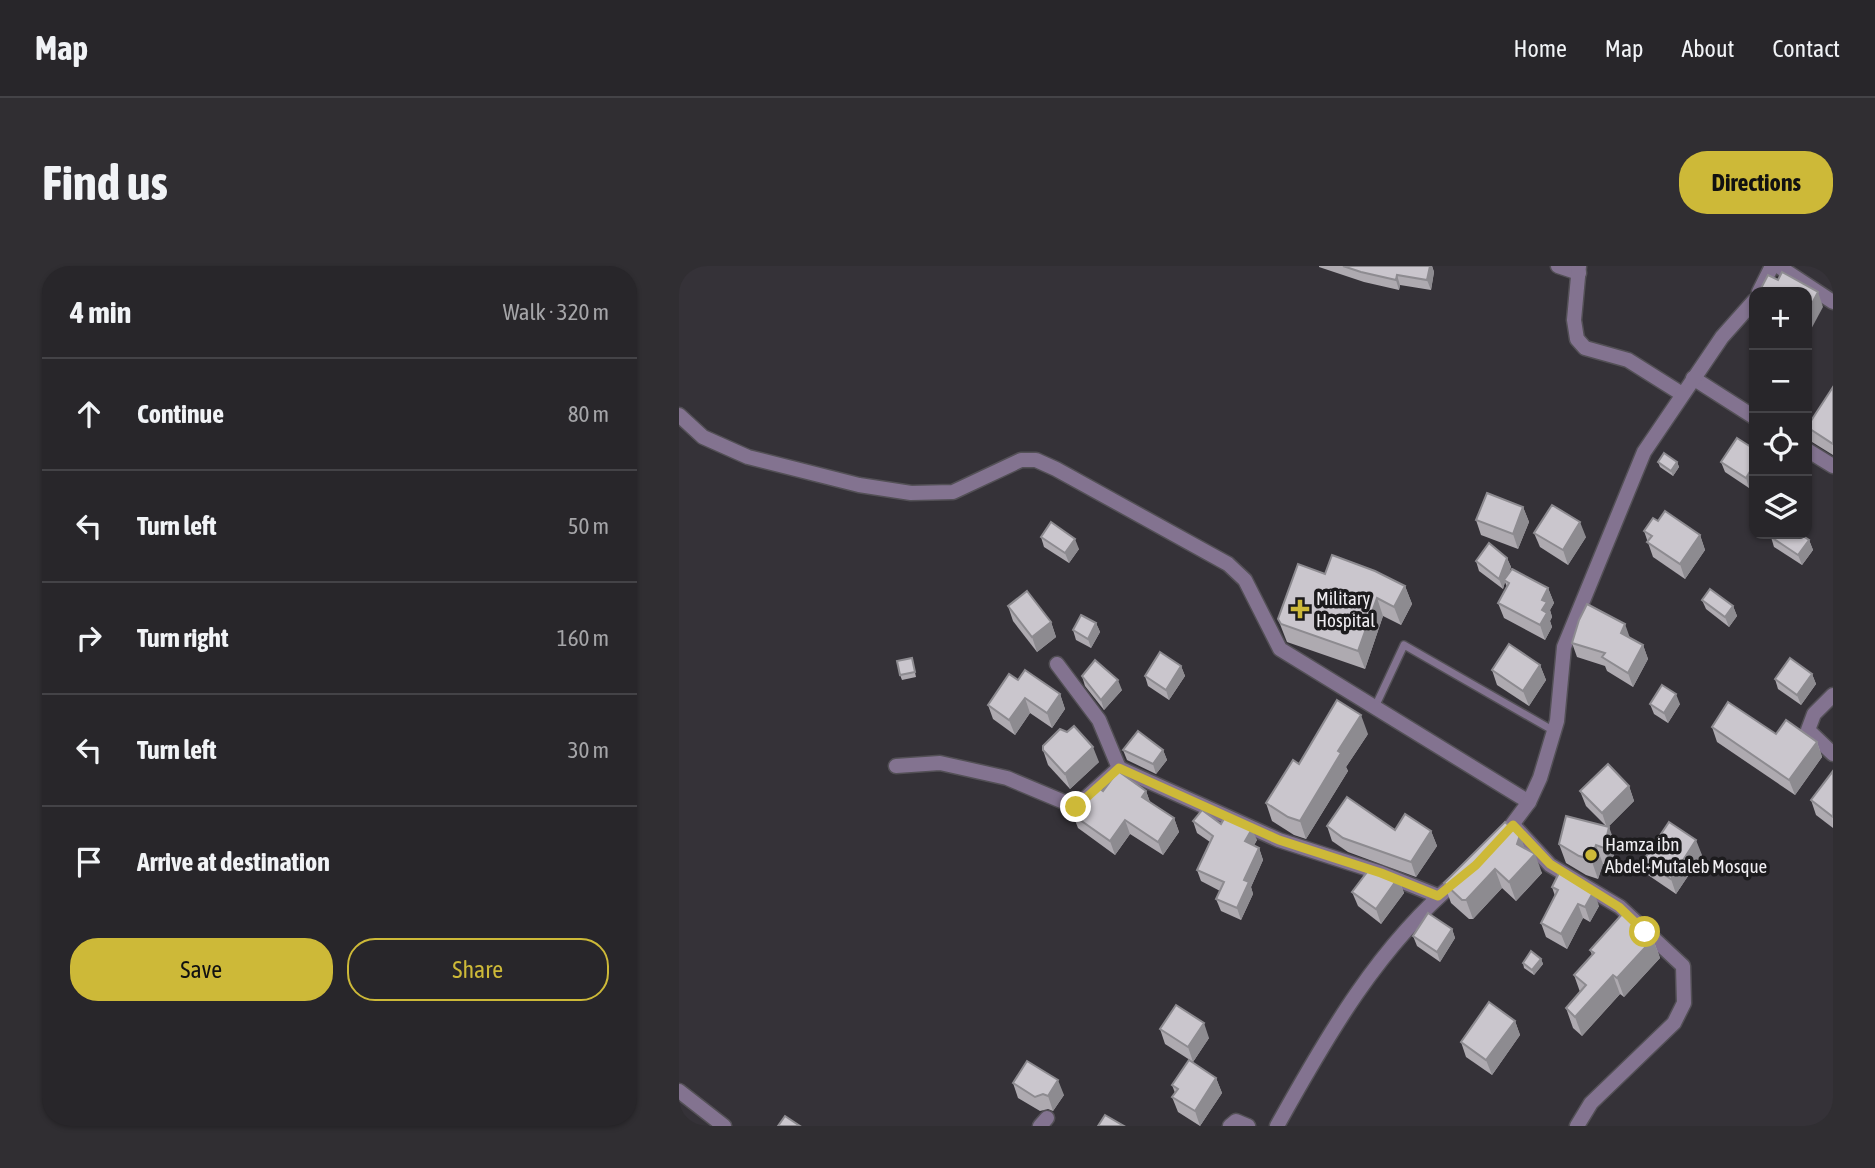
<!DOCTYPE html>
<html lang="en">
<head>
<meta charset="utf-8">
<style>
	:root { --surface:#28262a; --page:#302e32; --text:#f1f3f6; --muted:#a5a5a8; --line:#444347; --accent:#cdb938 }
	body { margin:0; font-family:"Asap Condensed",sans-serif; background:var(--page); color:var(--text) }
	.controls { position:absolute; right:21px; top:21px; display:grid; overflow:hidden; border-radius:14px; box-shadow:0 2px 5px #0004 }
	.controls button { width:63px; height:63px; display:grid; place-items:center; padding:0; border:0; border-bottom:2px solid var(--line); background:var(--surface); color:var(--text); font:35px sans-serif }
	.stop { position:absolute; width:21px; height:21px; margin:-16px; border:5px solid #cdb938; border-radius:50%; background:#fff }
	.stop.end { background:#cdb938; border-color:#fff; box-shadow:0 2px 7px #0008 }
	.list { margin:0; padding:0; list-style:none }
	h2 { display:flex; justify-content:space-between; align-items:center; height:91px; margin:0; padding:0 28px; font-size:30px }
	h2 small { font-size:23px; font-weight:400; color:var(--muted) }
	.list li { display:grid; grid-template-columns:46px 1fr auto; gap:21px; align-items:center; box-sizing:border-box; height:112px; padding:0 28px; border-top:2px solid var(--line) }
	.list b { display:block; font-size:26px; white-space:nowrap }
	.list em { font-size:23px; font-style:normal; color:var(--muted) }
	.actions { display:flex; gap:14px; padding:21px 28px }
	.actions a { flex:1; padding:16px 0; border:2px solid var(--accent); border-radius:28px; text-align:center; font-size:24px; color:var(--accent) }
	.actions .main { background:var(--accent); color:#111 }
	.icon { flex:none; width:38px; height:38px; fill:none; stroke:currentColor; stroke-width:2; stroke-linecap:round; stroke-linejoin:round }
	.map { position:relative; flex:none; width:1154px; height:860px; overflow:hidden; border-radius:28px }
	header { display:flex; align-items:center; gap:42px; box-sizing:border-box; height:98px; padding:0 35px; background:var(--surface); border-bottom:2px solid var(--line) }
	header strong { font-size:33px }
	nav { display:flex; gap:38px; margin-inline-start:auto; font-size:24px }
	.intro { display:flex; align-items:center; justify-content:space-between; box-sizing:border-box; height:168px; padding:0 42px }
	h1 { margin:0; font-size:49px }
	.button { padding:18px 32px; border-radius:28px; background:var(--accent); color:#111; font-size:24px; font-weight:700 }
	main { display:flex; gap:42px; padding:0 42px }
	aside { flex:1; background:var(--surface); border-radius:28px; box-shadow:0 2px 5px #0004 }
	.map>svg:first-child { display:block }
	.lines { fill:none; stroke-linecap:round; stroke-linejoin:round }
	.service-casing { stroke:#535056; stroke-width:10 }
	.minor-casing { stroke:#535056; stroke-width:17 }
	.tertiary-casing { stroke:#535056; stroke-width:17 }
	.service { stroke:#837390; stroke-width:7 }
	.minor { stroke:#837390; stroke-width:14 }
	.tertiary { stroke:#837390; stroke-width:14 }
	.wall { fill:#aeaab0 }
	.shaded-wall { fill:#8d8b90 }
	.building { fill:#cac6cd; stroke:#8d8b90; stroke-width:2 }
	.route { stroke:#cdb938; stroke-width:9 }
	.poi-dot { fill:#cdb938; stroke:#1c1b1d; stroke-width:2.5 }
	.labels { text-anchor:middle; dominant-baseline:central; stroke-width:7; stroke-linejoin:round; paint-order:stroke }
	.poi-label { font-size:19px; fill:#f0eef2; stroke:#1c1b1d; text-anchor:start }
</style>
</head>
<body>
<header>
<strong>Map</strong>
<nav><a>Home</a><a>Map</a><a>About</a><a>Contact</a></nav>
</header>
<div class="intro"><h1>Find us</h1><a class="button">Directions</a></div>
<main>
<aside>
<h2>4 min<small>Walk · 320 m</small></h2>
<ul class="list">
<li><svg class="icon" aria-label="ahead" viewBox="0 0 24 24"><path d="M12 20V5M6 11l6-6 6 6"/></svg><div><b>Continue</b></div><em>80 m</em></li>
<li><svg class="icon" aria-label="left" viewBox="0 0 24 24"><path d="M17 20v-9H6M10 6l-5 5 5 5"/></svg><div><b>Turn left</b></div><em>50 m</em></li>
<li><svg class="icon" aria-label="right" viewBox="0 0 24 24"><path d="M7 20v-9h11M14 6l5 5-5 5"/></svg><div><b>Turn right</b></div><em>160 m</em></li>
<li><svg class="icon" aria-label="left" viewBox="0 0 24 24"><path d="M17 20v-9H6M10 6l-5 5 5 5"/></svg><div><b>Turn left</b></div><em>30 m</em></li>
<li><svg class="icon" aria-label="arrive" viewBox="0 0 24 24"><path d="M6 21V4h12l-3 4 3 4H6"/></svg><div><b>Arrive at destination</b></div></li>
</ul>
<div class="actions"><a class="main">Save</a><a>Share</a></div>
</aside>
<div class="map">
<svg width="1154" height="860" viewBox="0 0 1154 860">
	<rect width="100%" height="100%" fill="#353238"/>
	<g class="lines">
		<defs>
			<path id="service" d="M696 441 725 379 875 465"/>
			<g id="minor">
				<path d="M879 0 900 7"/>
				<path d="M900 0 895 54 898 73 906 82 949 94 1003 128"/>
				<path d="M1099 0 1154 36"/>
				<path d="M1014 112 1075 151"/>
				<path d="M0 149 24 171 69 191 180 219 232 227 274 226 342 194H357L377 203 549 298 566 314 601 383 850 536"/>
				<path d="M1128 184 1154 200"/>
				<path d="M378 398 420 454 440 502"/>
				<path d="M1154 429 1135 448 1129 464 1154 488"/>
				<path d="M217 500 261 497 328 512 397 541 440 502 600 574 702 607 759 630"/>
				<path d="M834 559 871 599 941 641 1004 700 1005 737 995 757 912 837 898 860"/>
				<path d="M0 825 45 860"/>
				<path d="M361 860 368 852"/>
				<path d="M551 860 557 855 569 860"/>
			</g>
			<g id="tertiary">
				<path d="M1080 26 1093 0"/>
				<path d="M821 575 850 536 861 512 878 455 885 381 965 186 1043 71 1075 35"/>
				<path d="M598 860C648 770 700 679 780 613"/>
			</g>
		</defs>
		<use href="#service" class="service-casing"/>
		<use href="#minor" class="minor-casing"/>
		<use href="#tertiary" class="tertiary-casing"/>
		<use href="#service" class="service"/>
		<use href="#minor" class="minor"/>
		<use href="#tertiary" class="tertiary"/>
	</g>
	<g class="wall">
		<path d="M640 0H753L755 6 752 24 721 19 720 24 685 16 640 1Z"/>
		<path d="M1154 121V189L1133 176 1128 161Z"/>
		<path d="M1075 183 1070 222 1046 206 1042 196Z"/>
		<path d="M979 196H998L1000 201 994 210 981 201Z"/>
		<path d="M844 241 850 256 839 283 802 269 797 254Z"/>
		<path d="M979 255 1021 269 1026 284 1006 313 974 291 965 265Z"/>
		<path d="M855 267 907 271 889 299 861 281Z"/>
		<path d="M362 271 400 283 390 297 365 281Z"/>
		<path d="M1092 271 1130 274 1134 284 1123 299 1095 281Z"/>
		<path d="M828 292 832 301 830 306 869 322 875 337 871 344 873 351 871 355 873 361 866 374 825 352 819 337 828 321 826 316 824 323 800 305 797 295Z"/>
		<path d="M646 308 726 320 733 338 722 359 704 350 686 403 608 376 606 371 599 353Z"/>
		<path d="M1023 334 1054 340 1058 350 1050 361 1027 343Z"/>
		<path d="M329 340 372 356 377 371 358 386 334 355Z"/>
		<path d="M417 357 421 366 412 382 397 374 394 364Z"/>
		<path d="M951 372 964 379 969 393 954 421 928 405 926 400 898 391 893 377Z"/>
		<path d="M233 392 237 411 223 414 221 409Z"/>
		<path d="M861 399 867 414 850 440 818 419 813 404Z"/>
		<path d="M502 400 506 410 490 434 469 420 466 410Z"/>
		<path d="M1133 408 1137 418 1122 439 1099 423 1096 413Z"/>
		<path d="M403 410 443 424 425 444 406 420Z"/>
		<path d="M339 414 381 428 386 443 373 462 351 447 336 469 314 453 309 439Z"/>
		<path d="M971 438H1001L989 457 975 448Z"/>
		<path d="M1033 461 1138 476 1143 491 1116 529 1038 476Z"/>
		<path d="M689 468 667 501 669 505 627 573 615 569 593 555 587 537 620 498Z"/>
		<path d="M364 484 420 496 391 523 369 499Z"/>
		<path d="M444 484H484L488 494 477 508 448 494Z"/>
		<path d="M1154 505V562L1137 549 1132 534Z"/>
		<path d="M950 520 955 535 929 561 937 580 932 601 924 598 919 613 907 609 887 597 880 578 927 560 907 540 901 525Z"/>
		<path d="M424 525H467L471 536 495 552 500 566 484 589 451 568 436 589 399 562 394 549 405 533 404 530Z"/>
		<path d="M514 555 542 558 578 574 575 579 580 582 584 594 572 621 574 628 562 654 542 645 537 633 541 625 522 615 518 604 531 576 518 567Z"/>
		<path d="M648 560 752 565 758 580 737 611 669 586 653 575Z"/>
		<path d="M841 569 845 582 863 607 837 635 823 622 794 653H790L772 637 765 617Z"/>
		<path d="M1023 589 997 628 969 609 964 595Z"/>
		<path d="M719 612 725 627 702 658 679 640 673 626Z"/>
		<path d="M873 621 920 640 911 656 904 652 888 683 867 671 862 657 876 630Z"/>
		<path d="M773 663 776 672 761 696 738 680 734 670Z"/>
		<path d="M974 673 981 692 945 731 941 728 903 770 894 762 887 742 901 726 895 709 913 689 911 684Z"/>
		<path d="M862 693 864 698 855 709 845 702 844 697Z"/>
		<path d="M836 755 841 769 813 809 787 791 782 776Z"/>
		<path d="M481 763 530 772 514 796 486 778Z"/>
		<path d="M537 812 543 827 521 860 499 846 493 831 496 827 493 819Z"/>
		<path d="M334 817 385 829 374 845 369 843 361 845 339 832Z"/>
	</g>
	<g class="shaded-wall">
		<path d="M751 0H753L755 6 752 24 748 14Z"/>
		<path d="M718 9 721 19 720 24 717 14Z"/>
		<path d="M1139 26 1144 41 1130 67 1128 60V47Z"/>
		<path d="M998 196 1000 201 994 210 992 205Z"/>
		<path d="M1075 199V214L1070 222 1067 212Z"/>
		<path d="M844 241 850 256 839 283 834 268Z"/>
		<path d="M901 256 907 271 889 299 884 284Z"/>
		<path d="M1021 269 1026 284 1006 313 1001 298Z"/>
		<path d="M396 273 400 283 390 297 386 287Z"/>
		<path d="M1130 274 1134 284 1123 299 1119 289Z"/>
		<path d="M828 292 832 301 827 315 825 314 826 316 824 323 820 313Z"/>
		<path d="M726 320 733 338 722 359 715 341Z"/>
		<path d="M869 322 875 337 871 344 873 351 871 355 873 361 866 374 861 359 863 334Z"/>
		<path d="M698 332 704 350 686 403 679 385Z"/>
		<path d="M1054 340 1058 350 1050 361 1046 351Z"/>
		<path d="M372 356 377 371 358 386 353 371Z"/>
		<path d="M417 357 421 366 412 382 409 373Z"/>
		<path d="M946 358 951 372 942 367Z"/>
		<path d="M964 379 969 393 954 421 949 407Z"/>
		<path d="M861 399 867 414 850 440 844 425Z"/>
		<path d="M502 400 506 410 490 434 487 424Z"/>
		<path d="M1133 408 1137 418 1122 439 1118 429Z"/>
		<path d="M439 414 443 424 425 444 422 434Z"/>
		<path d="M381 428 386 443 373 462 368 447Z"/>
		<path d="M997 428 1001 438 989 457 985 447Z"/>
		<path d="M346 432 351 447 336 469 330 454Z"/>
		<path d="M682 449 689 468 667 501 669 505 627 573 621 555 659 485Z"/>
		<path d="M1138 476 1143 491 1116 529 1110 514Z"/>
		<path d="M414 481 420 496 391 523 386 508Z"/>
		<path d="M484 484 488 494 477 508 474 498Z"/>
		<path d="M950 520 955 535 928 562 923 547Z"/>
		<path d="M467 525 472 539 463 531Z"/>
		<path d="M495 552 500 566 484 589 479 576Z"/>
		<path d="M446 554 451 568 436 589 431 575Z"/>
		<path d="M930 561 937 580 932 601 925 582Z"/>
		<path d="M573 563 578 574 571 587 566 575Z"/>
		<path d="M752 565 758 580 737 611 732 596Z"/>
		<path d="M841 569 848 589 838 578Z"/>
		<path d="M1017 574 1023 589 997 628 992 613Z"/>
		<path d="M917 579 924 598 919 613 912 593Z"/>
		<path d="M580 582 584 594 572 621 574 628 562 654 558 642 565 614Z"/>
		<path d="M856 588 863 607 837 635 830 616Z"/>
		<path d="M816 603 823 622 794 653 787 634Z"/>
		<path d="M719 612 725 627 702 658 697 643Z"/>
		<path d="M915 625 920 640 911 656 906 641Z"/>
		<path d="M899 638 904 652 888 683 882 668Z"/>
		<path d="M773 663 776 672 761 696 758 686Z"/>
		<path d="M974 673 981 692 945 731 938 712Z"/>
		<path d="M862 693 864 698 855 709 853 704Z"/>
		<path d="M934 709 941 728 903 770 896 751Z"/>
		<path d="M836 755 841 769 813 809 807 794Z"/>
		<path d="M525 757 530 772 514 796 509 781Z"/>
		<path d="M537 812 543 827 521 860 516 845Z"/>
		<path d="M379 814 385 829 374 845 369 830Z"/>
	</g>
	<g class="building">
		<path d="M664 0H751L748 14 718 9 717 14 682 6Z"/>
		<path d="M1103 6 1139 26 1128 47V26H1080L1089 9 1099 14Z"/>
		<path d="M1154 121V178L1128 161Z"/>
		<path d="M1058 172 1075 183V199L1067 212 1042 196Z"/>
		<path d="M985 187 998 196 992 205 979 196Z"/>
		<path d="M808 227 844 241 834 268 797 254Z"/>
		<path d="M873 239 901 256 884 284 855 267Z"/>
		<path d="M986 245 1021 269 1001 298 968 276 973 270 965 265 974 252 979 255Z"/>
		<path d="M372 256 396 273 386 287 362 271Z"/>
		<path d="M1094 268H1121L1130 274 1119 289 1092 271Z"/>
		<path d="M810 277 828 292 820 313 797 295Z"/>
		<path d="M653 289 696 305 726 320 715 341 698 332 679 385 602 358 599 353 619 298 646 308Z"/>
		<path d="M833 303 869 322 863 334 868 336 863 344 868 347 861 359 819 337 830 317 825 314Z"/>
		<path d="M1031 323 1054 340 1046 351 1023 334Z"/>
		<path d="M348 325 372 356 353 371 329 340Z"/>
		<path d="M908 338 946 358 942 367 964 379 949 407 923 391 926 387 893 377 900 354Z"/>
		<path d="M402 349 417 357 409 373 394 364Z"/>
		<path d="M830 378 861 399 844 425 813 404Z"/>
		<path d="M481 386 502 400 487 424 466 410Z"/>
		<path d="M233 392 236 406 221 409 218 395Z"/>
		<path d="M1111 392 1133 408 1118 429 1096 413Z"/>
		<path d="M416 394 439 414 422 434 403 410Z"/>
		<path d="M346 404 381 428 368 447 346 432 330 454 309 439 330 408 339 414Z"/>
		<path d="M983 419 997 428 985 447 971 438Z"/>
		<path d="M658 434 682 449 659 485 662 487 621 555 609 551 587 537 614 494 620 498Z"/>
		<path d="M1049 436 1097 468 1107 454 1138 476 1110 514 1033 461Z"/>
		<path d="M395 460 414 481 386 508 364 484V480L381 463 388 466Z"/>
		<path d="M459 465 484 484 474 498 444 484Z"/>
		<path d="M929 498 950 520 923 547 901 525Z"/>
		<path d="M439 505 467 525 463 531 495 552 479 576 446 554 431 575 394 549 407 531 404 530 416 519 424 525Z"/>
		<path d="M1154 505V551L1132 534Z"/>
		<path d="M668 531 716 564 726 548 752 565 732 596 664 572 648 560Z"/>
		<path d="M523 544 542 558 546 551 573 563 566 575 580 582 565 614 570 616 558 642 537 633 545 616 518 604 534 570 514 555Z"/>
		<path d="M887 550 930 561 925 582 917 579 912 593 900 590 880 578Z"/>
		<path d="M826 556 841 569 838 578 856 588 830 616 816 603 787 634H783L765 617Z"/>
		<path d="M990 556 1017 574 992 613 964 595Z"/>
		<path d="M692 601 719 612 697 643 673 626Z"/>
		<path d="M881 605 915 625 906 641 899 638 882 668 862 657 879 624 873 621Z"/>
		<path d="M945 646 974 673 938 712 934 709 896 751 887 742 907 719 895 709 915 687 911 684Z"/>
		<path d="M749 647 773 663 758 686 734 670Z"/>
		<path d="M852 685 862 693 853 704 844 697Z"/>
		<path d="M810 736 836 755 807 794 782 776Z"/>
		<path d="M497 739 525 757 509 781 481 763Z"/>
		<path d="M510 794 537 812 516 845 493 831 499 823 493 819Z"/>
		<path d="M348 795 379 814 369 830 364 828 356 831 334 817Z"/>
		<path d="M426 849 445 860H419Z"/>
		<path d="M106 850 121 860H99Z"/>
	</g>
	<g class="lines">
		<path class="route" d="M397 541 440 502 600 574 702 607 759 630 797 599 834 559 871 598 940 641 966 666"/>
	</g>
	<g class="poi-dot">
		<path d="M617.5 332.5h7v7h7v7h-7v7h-7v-7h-7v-7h7z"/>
		<circle cx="912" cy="589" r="7"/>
	</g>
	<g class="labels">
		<g class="poi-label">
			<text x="637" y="332">Military<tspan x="637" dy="22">Hospital</tspan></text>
			<text x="926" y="578">Hamza ibn<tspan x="926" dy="22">Abdel-Mutaleb Mosque</tspan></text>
		</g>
	</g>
</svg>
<div class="controls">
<button>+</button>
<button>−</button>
<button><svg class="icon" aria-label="locate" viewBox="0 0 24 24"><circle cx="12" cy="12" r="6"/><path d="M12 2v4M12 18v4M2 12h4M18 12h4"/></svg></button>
<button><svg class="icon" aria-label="layers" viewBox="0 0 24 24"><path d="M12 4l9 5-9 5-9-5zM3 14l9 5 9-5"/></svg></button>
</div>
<div class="stop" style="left:966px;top:666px"></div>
<div class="stop end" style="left:397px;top:541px"></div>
</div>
</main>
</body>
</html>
